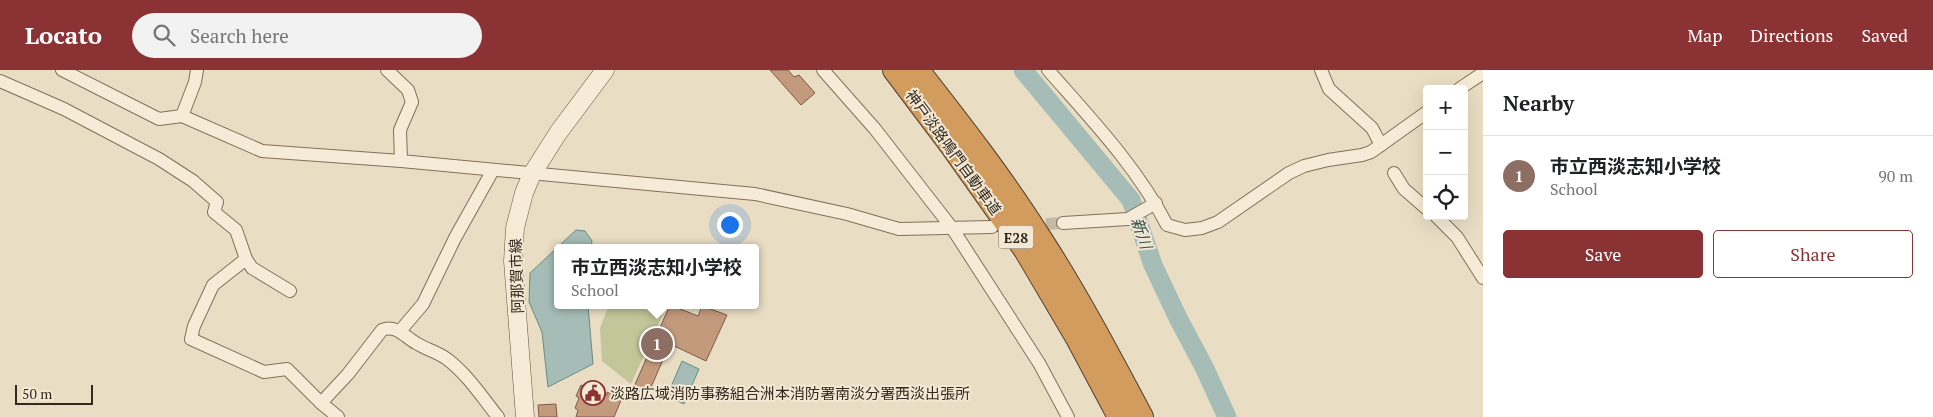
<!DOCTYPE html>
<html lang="en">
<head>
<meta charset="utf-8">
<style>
	:root { --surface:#fff; --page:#f2f2f2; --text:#202124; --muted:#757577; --line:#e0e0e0; --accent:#8b3234 }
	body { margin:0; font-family:"PT Serif","Noto Sans JP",serif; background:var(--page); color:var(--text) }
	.controls { position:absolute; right:15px; top:15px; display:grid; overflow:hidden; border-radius:5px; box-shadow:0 5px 20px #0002 }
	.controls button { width:45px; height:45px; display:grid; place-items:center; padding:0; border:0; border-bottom:1px solid var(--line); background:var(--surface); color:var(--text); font:25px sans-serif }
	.scale { position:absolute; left:15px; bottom:12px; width:78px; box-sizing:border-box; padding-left:5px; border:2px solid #34291f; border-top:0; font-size:14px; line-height:18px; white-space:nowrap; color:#34291f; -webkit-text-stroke:4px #f2e8d3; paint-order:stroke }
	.you { position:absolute; left:729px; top:154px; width:18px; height:18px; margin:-12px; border:4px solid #fff; border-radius:50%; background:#1a73e8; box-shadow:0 0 0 8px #1a73e833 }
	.badge { display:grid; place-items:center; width:32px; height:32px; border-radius:50%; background:var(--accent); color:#fff; font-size:16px; font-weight:700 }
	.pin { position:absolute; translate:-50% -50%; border:2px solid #fff; box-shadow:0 1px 5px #0006 }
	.popup { position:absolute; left:554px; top:174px; width:205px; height:65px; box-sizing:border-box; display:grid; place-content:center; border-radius:5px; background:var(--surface); filter:drop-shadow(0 1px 4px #0005); font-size:16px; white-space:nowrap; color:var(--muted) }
	.popup b { font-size:19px; color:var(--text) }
	.popup::after { content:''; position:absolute; left:50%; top:100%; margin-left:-10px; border:10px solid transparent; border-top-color:var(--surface) }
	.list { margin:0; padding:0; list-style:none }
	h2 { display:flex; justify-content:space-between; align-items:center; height:65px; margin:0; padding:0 20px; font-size:21px }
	h2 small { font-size:16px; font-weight:400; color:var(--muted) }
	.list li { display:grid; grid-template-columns:32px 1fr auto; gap:15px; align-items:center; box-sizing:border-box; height:80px; padding:0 20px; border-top:1px solid var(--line) }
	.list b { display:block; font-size:19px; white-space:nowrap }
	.list p { margin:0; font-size:16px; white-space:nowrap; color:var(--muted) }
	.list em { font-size:16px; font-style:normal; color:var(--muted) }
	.actions { display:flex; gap:10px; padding:15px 20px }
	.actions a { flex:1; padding:11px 0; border:1px solid var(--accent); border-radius:5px; text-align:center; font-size:18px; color:var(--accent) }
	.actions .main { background:var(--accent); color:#fff }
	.icon { flex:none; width:28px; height:28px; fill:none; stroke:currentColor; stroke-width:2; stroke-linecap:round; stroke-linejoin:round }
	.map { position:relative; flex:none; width:1483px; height:347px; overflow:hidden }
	header { display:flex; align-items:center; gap:30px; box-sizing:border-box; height:70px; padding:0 25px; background:var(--accent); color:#fff }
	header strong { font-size:24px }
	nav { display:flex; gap:28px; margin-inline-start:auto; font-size:18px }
	.search { width:350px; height:45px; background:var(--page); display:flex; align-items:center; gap:12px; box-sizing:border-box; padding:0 18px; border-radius:28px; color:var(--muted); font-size:19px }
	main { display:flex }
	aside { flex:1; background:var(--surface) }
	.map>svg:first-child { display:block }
	.green { fill:#c2c699 }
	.water { fill:#a5bdb6; stroke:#6d8a82 }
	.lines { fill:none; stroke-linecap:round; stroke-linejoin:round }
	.river { stroke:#a5bdb6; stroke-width:19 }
	.building { fill:#c49a7d; stroke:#7f5b44 }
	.minor-tunnel { stroke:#c5baa3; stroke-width:12; stroke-dasharray:12 6; stroke-linecap:butt }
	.minor-casing { stroke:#82705c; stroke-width:14 }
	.secondary-casing { stroke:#64513f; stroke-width:19 }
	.motorway-casing { stroke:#503f30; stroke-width:24 }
	.minor { stroke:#f5ebd6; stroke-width:12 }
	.secondary { stroke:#f5ebd6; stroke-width:18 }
	.motorway { stroke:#d19c5d; stroke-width:22 }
	.labels { text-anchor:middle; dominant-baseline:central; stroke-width:4; stroke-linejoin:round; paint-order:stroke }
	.shield { fill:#f2e8d3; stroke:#6d6255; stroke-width:1 }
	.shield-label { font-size:14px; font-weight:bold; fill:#34291f }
	.street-label { font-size:15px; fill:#34291f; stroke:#f2e8d3 }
	.poi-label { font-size:15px; fill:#34291f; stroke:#f2e8d3; text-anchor:start }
	.water-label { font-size:16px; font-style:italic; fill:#2f524f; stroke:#f2e8d3 }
</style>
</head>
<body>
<header>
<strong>Locato</strong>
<div class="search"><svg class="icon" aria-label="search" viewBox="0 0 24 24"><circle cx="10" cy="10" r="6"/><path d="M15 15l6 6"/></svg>Search here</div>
<nav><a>Map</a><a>Directions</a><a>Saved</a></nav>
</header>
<main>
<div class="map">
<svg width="1483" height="347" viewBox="0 0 1483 347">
	<rect width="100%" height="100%" fill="#e9dec4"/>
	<path class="green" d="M609 235H667L631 314 602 291 600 258Z"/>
	<g class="water">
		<path d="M576 160 585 161 592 171 591 178H558V235H588L593 294 548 317 542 262 529 232 530 203Z"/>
		<path d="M682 291 699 299 684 334 667 326Z"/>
	</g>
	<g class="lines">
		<path class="river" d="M1023 0 1131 130 1153 195 1178 248 1204 297 1227 347"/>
	</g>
	<g class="building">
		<path d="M770 0H788L794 7 799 5 815 23 801 35Z"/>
		<path d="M670 235 698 246 702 236 727 245 706 291 670 274 648 324 643 321 641 325 632 321Z"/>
		<path d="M581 315 607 325V322L622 328 614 347H576L578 340 575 338 579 328 576 326Z"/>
		<path d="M556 334 557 347H539L538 335Z"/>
	</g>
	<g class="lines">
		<path class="minor-tunnel" d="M1028 155 1063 153"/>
		<defs>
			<g id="minor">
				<path d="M62 0 159 49 182 46 262 81 401 91 755 124 847 144 899 159 992 157"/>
				<path d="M387 0 408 20 412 32 400 60 401 91"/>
				<path d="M823 0 875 59 952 158 1039 293 1068 347"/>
				<path d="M1048 0C1091 49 1137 97 1167 155L1185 160 1202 158 1218 152 1289 103 1304 96 1328 90 1362 85 1371 82 1427 42"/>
				<path d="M1321 0 1329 19 1372 58 1381 75"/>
				<path d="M0 11 64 39 159 89 193 111 217 132 214 142 236 160 246 189 213 215 194 256 191 269 264 302 287 299 321 333 348 304 382 260C396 254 405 267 416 273 425 279 438 282 447 289 468 305 482 327 498 347"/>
				<path d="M1459 19 1483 3"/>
				<path d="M182 46 195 12 197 0"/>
				<path d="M1394 103 1404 119 1427 139"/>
				<path d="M1436 146 1457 167 1483 208"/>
				<path d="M1063 153 1128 149 1156 133"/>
				<path d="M246 189 252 198 290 221"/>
				<path d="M400 261 423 234 455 168 493 100"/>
				<path d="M321 333 338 347"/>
			</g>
			<path id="secondary" d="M525 347 513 191 515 158 524 123 532 104 558 63 605 0"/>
			<g id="motorway">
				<path d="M894 0 952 77 1025 180 1078 270 1119 347"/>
				<path d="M918 0C961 55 1004 110 1041 169 1078 226 1110 287 1142 347"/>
			</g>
		</defs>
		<use href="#minor" class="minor-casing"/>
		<use href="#secondary" class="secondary-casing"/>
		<use href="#motorway" class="motorway-casing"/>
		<use href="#minor" class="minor"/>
		<use href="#secondary" class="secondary"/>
		<use href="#motorway" class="motorway"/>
	</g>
	<defs>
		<symbol id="civic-ring" viewBox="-11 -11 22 22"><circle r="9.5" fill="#f2e8d3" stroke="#8b3234" stroke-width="1.5"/><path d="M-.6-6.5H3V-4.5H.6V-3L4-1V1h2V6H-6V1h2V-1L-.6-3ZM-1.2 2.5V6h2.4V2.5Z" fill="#8b3234"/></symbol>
	</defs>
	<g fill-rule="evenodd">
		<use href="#civic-ring" x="579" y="309" width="28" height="28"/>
	</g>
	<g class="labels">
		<rect class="shield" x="998.5" y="155.5" width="35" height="23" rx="4"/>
		<g class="shield-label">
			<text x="1016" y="167">E28</text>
		</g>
		<g class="street-label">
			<text transform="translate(954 82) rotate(54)">神戸淡路鳴門自動車道</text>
			<text transform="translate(516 206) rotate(-92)">阿那賀市線</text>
		</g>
		<g class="poi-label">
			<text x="610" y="323">淡路広域消防事務組合洲本消防署南淡分署西淡出張所</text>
		</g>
		<g class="water-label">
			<text transform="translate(1142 163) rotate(71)">新川</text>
		</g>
	</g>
</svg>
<div class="controls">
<button>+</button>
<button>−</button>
<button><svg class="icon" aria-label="locate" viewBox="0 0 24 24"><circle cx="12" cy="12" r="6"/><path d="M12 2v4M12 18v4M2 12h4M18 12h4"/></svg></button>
</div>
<div class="scale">50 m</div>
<div class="you"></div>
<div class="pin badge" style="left:657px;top:274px;background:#8d6e63">1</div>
<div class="popup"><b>市立西淡志知小学校</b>School</div>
</div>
<aside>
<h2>Nearby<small></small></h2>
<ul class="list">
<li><span class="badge" style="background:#8d6e63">1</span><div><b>市立西淡志知小学校</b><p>School</p></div><em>90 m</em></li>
</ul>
<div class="actions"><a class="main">Save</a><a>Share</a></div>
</aside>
</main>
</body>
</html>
